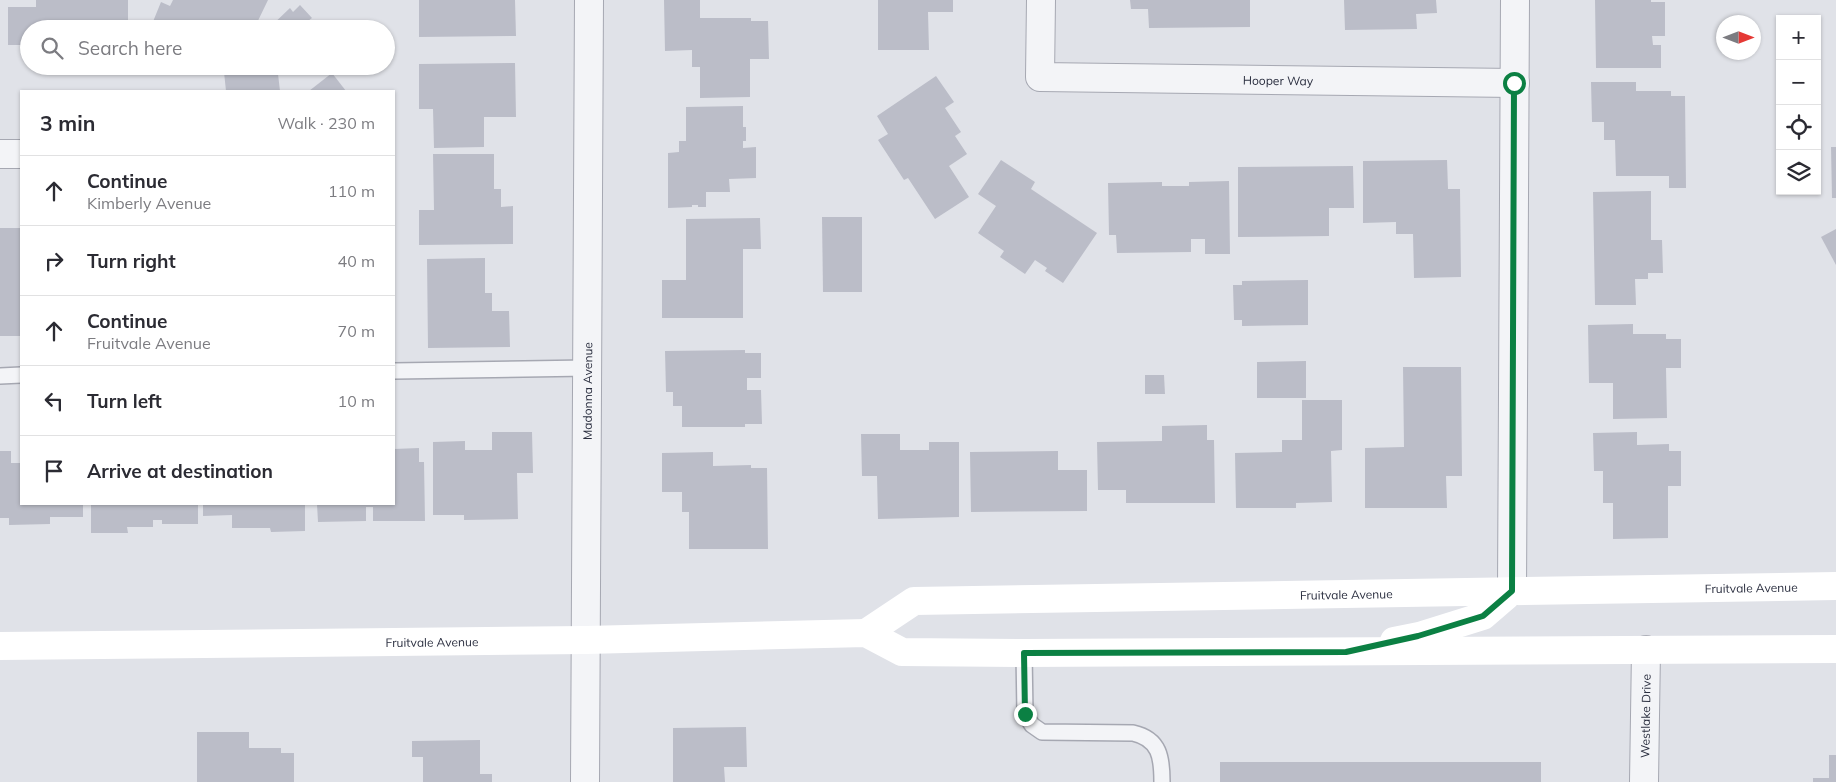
<!DOCTYPE html>
<html lang="en">
<head>
<meta charset="utf-8">
<style>
	:root { --surface:#fff; --page:#f2f2f3; --text:#2b2b33; --muted:#7c7c81; --line:#e1e1e2 }
	body { margin:0; font-family:Mulish,sans-serif; background:var(--page); color:var(--text) }
	.controls { position:absolute; right:15px; top:15px; display:grid; overflow:hidden; border-radius:0px; box-shadow:0 1px 4px #0004 }
	.controls button { width:45px; height:45px; display:grid; place-items:center; padding:0; border:0; border-bottom:1px solid var(--line); background:var(--surface); color:var(--text); font:25px sans-serif }
	.compass { position:absolute; left:1716px; top:15px; width:45px; height:45px; border-radius:50%; background:var(--surface); box-shadow:0 1px 4px #0004; rotate:90deg }
	.stop { position:absolute; width:15px; height:15px; margin:-11px; border:4px solid #0b8043; border-radius:50%; background:#fff }
	.stop.end { background:#0b8043; border-color:#fff; box-shadow:0 1px 5px #0008 }
	.list { margin:0; padding:0; list-style:none }
	h2 { display:flex; justify-content:space-between; align-items:center; height:65px; margin:0; padding:0 20px; font-size:21px }
	h2 small { font-size:16px; font-weight:400; color:var(--muted) }
	.list li { display:grid; grid-template-columns:32px 1fr auto; gap:15px; align-items:center; box-sizing:border-box; height:70px; padding:0 20px; border-top:1px solid var(--line) }
	.list b { display:block; font-size:19px; white-space:nowrap }
	.list p { margin:0; font-size:16px; white-space:nowrap; color:var(--muted) }
	.list em { font-size:16px; font-style:normal; color:var(--muted) }
	.icon { flex:none; width:28px; height:28px; fill:none; stroke:currentColor; stroke-width:2; stroke-linecap:round; stroke-linejoin:round }
	.map { position:relative; flex:none; width:1836px; height:782px; overflow:hidden }
	.search { position:absolute; background:var(--surface); box-shadow:0 1px 4px #0004; left:20px; top:20px; width:375px; height:55px; display:flex; align-items:center; gap:12px; box-sizing:border-box; padding:0 18px; border-radius:28px; color:var(--muted); font-size:19px }
	.panel { position:absolute; background:var(--surface); box-shadow:0 1px 4px #0004; left:20px; top:90px; width:375px; height:415px; border-radius:0px }
	.map>svg:first-child { display:block }
	.building { fill:#bbbdc8 }
	.lines { fill:none; stroke-linecap:round; stroke-linejoin:round }
	.lane-casing { stroke:#a6a8b2; stroke-width:18 }
	.street-casing { stroke:#a6a8b2; stroke-width:30 }
	.lane { stroke:#f3f4f7; stroke-width:15 }
	.street { stroke:#f3f4f7; stroke-width:28 }
	.secondary { stroke:#fff; stroke-width:28 }
	.route { stroke:#0b8043; stroke-width:6 }
	.labels { text-anchor:middle; dominant-baseline:central; stroke-width:4.5; stroke-linejoin:round; paint-order:stroke }
	.street-label { font-size:12px; fill:#2a2e3f; stroke:#f0f1f6 }
</style>
</head>
<body>
<div class="map">
<svg width="1836" height="782" viewBox="0 0 1836 782">
	<rect width="100%" height="100%" fill="#e0e2e8"/>
	<g class="building">
		<path d="M36 0H128V29H29V45H8V7H36Z"/>
		<path d="M173 0H268L254 29H150L161 2 170 6Z"/>
		<path d="M419 0H515L516 36 419 37Z"/>
		<path d="M664 0H700V18H751V21H768L769 59H750V97L700 98V67H692V50L665 51Z"/>
		<path d="M878 0H953V12H928L929 50H878Z"/>
		<path d="M1130 0H1250V27L1149 28 1148 9H1131Z"/>
		<path d="M1344 0H1436L1437 13 1416 14 1417 29 1345 30Z"/>
		<path d="M1595 0H1651V2H1665V36H1652L1653 45H1661V68H1596Z"/>
		<path d="M300 5 312 18 304 24 307 27 306 29H268L290 8 293 12Z"/>
		<path d="M515 63 516 117H484V147L434 148 433 109H419V64Z"/>
		<path d="M229 66H287L278 74 280 91H226L224 72Z"/>
		<path d="M332 73 346 91H309Z"/>
		<path d="M936 76 954 102 945 108 961 132 955 136 967 154 949 166 969 197 935 219 908 178 904 180 878 140 888 134 877 116Z"/>
		<path d="M1591 82H1636V91H1671V96H1685L1686 188H1669V176H1616L1615 140H1604V122H1592Z"/>
		<path d="M743 106V127H746V141H743V148L756 147V178L729 179 730 192H706V207H698V205H692V207L668 208V153L679 152V141H686V107Z"/>
		<path d="M1831 147H1836V198H1832Z"/>
		<path d="M433 154H494V189H501V207L513 206V244L419 245V210H434Z"/>
		<path d="M1001 160 1035 182 1031 189 1097 233 1063 283 1045 271 1047 268 1035 260 1025 274 1000 257 1004 251 978 233 996 206 978 194Z"/>
		<path d="M1447 160 1448 189H1460L1461 277 1414 278 1413 234H1396V222L1363 223V161Z"/>
		<path d="M1353 166 1354 208H1329V236L1238 237V167Z"/>
		<path d="M1229 181 1230 254H1205V239H1191V252L1117 253 1116 235H1109L1108 183 1162 182V186H1189V182Z"/>
		<path d="M1651 191V240H1662L1663 273H1648V279H1635L1636 305H1595L1593 192Z"/>
		<path d="M822 217H862V292H823Z"/>
		<path d="M760 218 761 249H743V318H662V280H686V219Z"/>
		<rect x="0" y="228" width="21" height="108"/>
		<path d="M1836 229V265L1821 237Z"/>
		<path d="M485 258V293H492V311H509L510 347 428 348 427 259Z"/>
		<path d="M1308 280V325L1242 326V320H1234L1233 285H1242V281Z"/>
		<path d="M1633 324V334H1666V339H1681V368H1666L1667 418 1613 419V383H1589L1588 325Z"/>
		<path d="M745 350V353H761V378H747V390H761L762 424H745V427H682V406H673V392H666L665 351Z"/>
		<path d="M1306 361V398H1257V362Z"/>
		<path d="M1403 367H1461L1462 476H1446L1447 508H1365V448L1404 447Z"/>
		<path d="M1145 375H1164L1165 394H1145Z"/>
		<path d="M1302 400H1342V450L1331 451 1332 502 1296 503V508H1236L1235 453 1282 452V440H1302Z"/>
		<path d="M1207 425V440H1214L1215 503H1126V490H1098L1097 442 1162 441V426Z"/>
		<path d="M492 432H532L533 473H517L518 519 464 520V515H433V442L465 441V450H492Z"/>
		<path d="M1637 432V445L1669 444V451H1681V486H1668V538L1613 539V503H1603V471H1594L1593 433Z"/>
		<path d="M861 434H900V450H929V442H959V517L878 519 877 476H862Z"/>
		<path d="M419 448V462H424L425 521H373V507H366V521L318 522 317 504H394V449Z"/>
		<path d="M0 451H11V463H21V504H83V517H50V524L9 525V518H0Z"/>
		<path d="M1058 451V470H1087V511L971 512 970 452Z"/>
		<path d="M713 452V466L751 465V468H767L768 549H689V512H682V492H662V453Z"/>
		<path d="M91 504H198V524H162V520H153V527H127L128 533H91Z"/>
		<path d="M203 504H305V531L271 532 270 528H232V515L203 516Z"/>
		<path d="M746 727 747 767H724L725 782H673V728Z"/>
		<path d="M197 732H249V748H281V753H294V782H197Z"/>
		<path d="M480 740V774H492V782H423V757H412V741Z"/>
		<path d="M1829 755H1836V782H1813V778H1829Z"/>
		<rect x="1220" y="762" width="321" height="20"/>
	</g>
	<g class="lines">
		<defs>
			<g id="lane">
				<path d="M394 371 588 368"/>
				<path d="M0 376 21 375"/>
				<path d="M1024 653 1025 714 1032 725 1042 732 1133 733C1160 739 1162 758 1162 782"/>
			</g>
			<g id="street">
				<path id="s1" d="M1041 0 1040 77 1515 83"/>
				<path d="M0 154H21"/>
				<path d="M1512 591 1515 0"/>
				<path id="s2" d="M585 782 589 0"/>
				<path id="s3" d="M1644 782 1646 650"/>
			</g>
		</defs>
		<use href="#lane" class="lane-casing"/>
		<use href="#street" class="street-casing"/>
		<use href="#lane" class="lane"/>
		<use href="#street" class="street"/>
		<g class="secondary">
			<path id="s4" d="M866 633 914 601 1836 586"/>
			<path d="M1394 641 1419 636 1483 616 1512 591"/>
			<path id="s5" d="M0 646 586 640 866 633 902 652 1024 653 1836 649"/>
		</g>
	</g>
	<g class="lines">
		<path class="route" d="M1025 714 1024 653 1346 652 1418 636 1483 616 1512 591 1514 83"/>
	</g>
	<g class="labels">
		<g class="street-label">
			<text stroke="none"><textPath href="#s1" startOffset="315">Hooper Way</textPath></text>
			<text stroke="none"><textPath href="#s2" startOffset="391">Madonna Avenue</textPath></text>
			<text stroke="none"><textPath href="#s4" startOffset="895">Fruitvale Avenue</textPath></text>
			<text stroke="none"><textPath href="#s4" startOffset="490">Fruitvale Avenue</textPath></text>
			<text stroke="none"><textPath href="#s5" startOffset="432">Fruitvale Avenue</textPath></text>
			<text stroke="none"><textPath href="#s3" startOffset="66">Westlake Drive</textPath></text>
		</g>
	</g>
</svg>
<div class="controls">
<button>+</button>
<button>−</button>
<button><svg class="icon" aria-label="locate" viewBox="0 0 24 24"><circle cx="12" cy="12" r="6"/><path d="M12 2v4M12 18v4M2 12h4M18 12h4"/></svg></button>
<button><svg class="icon" aria-label="layers" viewBox="0 0 24 24"><path d="M12 4l9 5-9 5-9-5zM3 14l9 5 9-5"/></svg></button>
</div>
<svg class="compass" viewBox="-18 -18 36 36"><path d="M0-13l5 13h-10z" fill="#e53935"/><path d="M0 13l5-13h-10z" fill="#7c7c81"/></svg>
<div class="stop" style="left:1514px;top:83px"></div>
<div class="stop end" style="left:1025px;top:714px"></div>
<div class="search"><svg class="icon" aria-label="search" viewBox="0 0 24 24"><circle cx="10" cy="10" r="6"/><path d="M15 15l6 6"/></svg>Search here</div>
<section class="panel">
<h2>3 min<small>Walk · 230 m</small></h2>
<ul class="list">
<li><svg class="icon" aria-label="ahead" viewBox="0 0 24 24"><path d="M12 20V5M6 11l6-6 6 6"/></svg><div><b>Continue</b><p>Kimberly Avenue</p></div><em>110 m</em></li>
<li><svg class="icon" aria-label="right" viewBox="0 0 24 24"><path d="M7 20v-9h11M14 6l5 5-5 5"/></svg><div><b>Turn right</b></div><em>40 m</em></li>
<li><svg class="icon" aria-label="ahead" viewBox="0 0 24 24"><path d="M12 20V5M6 11l6-6 6 6"/></svg><div><b>Continue</b><p>Fruitvale Avenue</p></div><em>70 m</em></li>
<li><svg class="icon" aria-label="left" viewBox="0 0 24 24"><path d="M17 20v-9H6M10 6l-5 5 5 5"/></svg><div><b>Turn left</b></div><em>10 m</em></li>
<li><svg class="icon" aria-label="arrive" viewBox="0 0 24 24"><path d="M6 21V4h12l-3 4 3 4H6"/></svg><div><b>Arrive at destination</b></div></li>
</ul>
</section>
</div>
</body>
</html>
